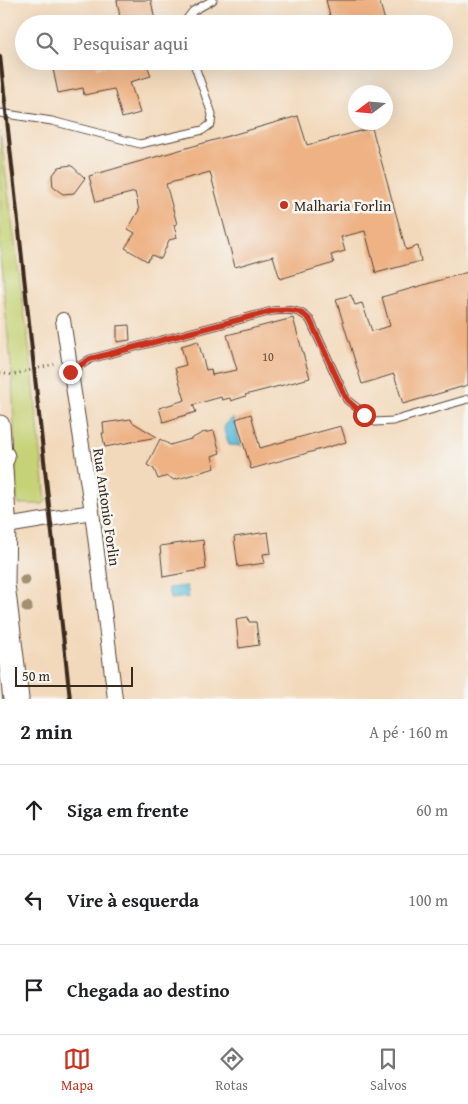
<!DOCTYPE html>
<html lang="pt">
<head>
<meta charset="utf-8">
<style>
	:root { --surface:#fff; --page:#f2f2f2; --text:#202124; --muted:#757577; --line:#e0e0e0; --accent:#c8321e }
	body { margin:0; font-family:"Gentium Book Plus",serif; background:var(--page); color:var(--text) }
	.compass { position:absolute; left:348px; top:85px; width:45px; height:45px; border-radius:50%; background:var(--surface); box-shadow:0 5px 20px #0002; rotate:254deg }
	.scale { position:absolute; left:15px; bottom:12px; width:118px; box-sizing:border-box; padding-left:5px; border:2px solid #3b2a1e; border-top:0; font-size:14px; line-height:18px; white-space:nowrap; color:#3b2a1e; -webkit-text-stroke:4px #f6f6f2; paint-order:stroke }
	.stop { position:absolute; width:15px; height:15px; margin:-11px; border:4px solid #c8321e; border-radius:50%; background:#fff }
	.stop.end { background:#c8321e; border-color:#fff; box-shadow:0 1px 5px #0008 }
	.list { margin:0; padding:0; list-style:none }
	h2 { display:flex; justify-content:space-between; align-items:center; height:65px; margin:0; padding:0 20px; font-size:21px }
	h2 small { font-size:16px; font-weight:400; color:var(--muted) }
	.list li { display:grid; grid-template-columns:32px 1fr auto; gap:15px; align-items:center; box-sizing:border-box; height:90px; padding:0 20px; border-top:1px solid var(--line) }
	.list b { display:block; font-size:19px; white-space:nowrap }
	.list em { font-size:16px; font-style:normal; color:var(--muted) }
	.icon { flex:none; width:28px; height:28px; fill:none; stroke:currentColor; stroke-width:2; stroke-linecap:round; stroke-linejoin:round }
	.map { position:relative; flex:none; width:468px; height:699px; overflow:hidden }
	.search { position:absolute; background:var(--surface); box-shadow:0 5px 20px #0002; left:15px; right:15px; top:15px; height:55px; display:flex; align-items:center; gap:12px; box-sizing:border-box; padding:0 18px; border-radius:28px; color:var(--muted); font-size:19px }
	.sheet { height:335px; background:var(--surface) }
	nav { display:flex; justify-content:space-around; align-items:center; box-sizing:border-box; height:70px; border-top:1px solid var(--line); background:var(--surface); font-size:14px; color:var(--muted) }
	nav a { display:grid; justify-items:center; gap:2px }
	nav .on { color:var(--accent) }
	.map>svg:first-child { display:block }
	.green { fill:#c5d274; stroke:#807e49 }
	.water { fill:#5cbcdb; stroke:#4c737c }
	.building { fill:#eeb285 }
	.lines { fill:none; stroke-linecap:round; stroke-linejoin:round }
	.lane-casing { stroke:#574436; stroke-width:9 }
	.street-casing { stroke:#574436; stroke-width:16 }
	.secondary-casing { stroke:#574436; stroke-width:21 }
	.highway-casing { stroke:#574436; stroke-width:27 }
	.path { stroke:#574436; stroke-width:2.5; stroke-dasharray:1 4; stroke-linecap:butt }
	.lane { stroke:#fff; stroke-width:7 }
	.street { stroke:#fff; stroke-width:14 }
	.secondary { stroke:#fff; stroke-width:19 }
	.highway { stroke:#fff; stroke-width:25 }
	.rail { stroke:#3b2a1e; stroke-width:4 }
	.tree { fill:#a19071 }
	.route { stroke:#c8321e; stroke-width:6 }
	.poi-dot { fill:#c8321e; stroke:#f6f6f2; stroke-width:2 }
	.labels { text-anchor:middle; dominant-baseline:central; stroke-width:5; stroke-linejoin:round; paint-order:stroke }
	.number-label { font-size:12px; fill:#684c38 }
	.poi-label { font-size:15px; fill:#3b2a1e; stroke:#f6f6f2; text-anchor:start }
	.street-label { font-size:15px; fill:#3b2a1e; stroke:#f6f6f2 }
</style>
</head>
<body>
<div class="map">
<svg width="468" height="699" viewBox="0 0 468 699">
	<rect width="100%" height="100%" fill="#f6f6f2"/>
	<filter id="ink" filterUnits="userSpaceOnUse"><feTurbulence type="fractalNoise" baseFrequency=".02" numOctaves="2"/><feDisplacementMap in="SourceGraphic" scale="10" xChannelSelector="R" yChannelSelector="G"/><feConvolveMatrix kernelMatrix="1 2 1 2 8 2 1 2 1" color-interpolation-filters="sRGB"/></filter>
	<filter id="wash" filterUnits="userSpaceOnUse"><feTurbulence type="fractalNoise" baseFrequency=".0096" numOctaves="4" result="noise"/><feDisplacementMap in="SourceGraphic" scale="20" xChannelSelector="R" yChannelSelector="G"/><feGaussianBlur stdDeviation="1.12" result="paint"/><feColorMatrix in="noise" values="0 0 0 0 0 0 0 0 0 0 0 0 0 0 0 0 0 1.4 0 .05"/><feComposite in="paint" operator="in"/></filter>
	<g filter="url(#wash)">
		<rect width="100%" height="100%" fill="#f3d9bb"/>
		<path class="green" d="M0 131 32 370 46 501 43 504H19L17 501 12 375 0 257Z"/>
		<g class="water">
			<path d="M233 418 241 446 229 445C225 431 219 427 233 418Z"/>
			<path d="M187 586 189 597 170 599 168 588Z"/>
		</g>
		<g id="blocks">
			<g class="building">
				<path d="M117 0H151L155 21 121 24Z"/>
				<path d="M326 0H379L386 24H332Z"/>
				<path d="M66 61H96L97 68 126 61H146L151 76 130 82 140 113 122 118 114 89 84 95 83 88 58 93 52 64Z"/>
				<path d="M298 116 307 145 372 128 406 250 418 246 421 261 376 273 365 231 341 237 345 251 331 255 334 263 280 279 273 256 235 267 210 172 166 184 177 224 174 225 177 238 169 240 161 259 152 255 147 261 125 248 135 233 128 229 139 210 135 192 96 202 89 176Z"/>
				<path d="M71 165 85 178 74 193 63 194 53 187 52 176 59 167Z"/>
				<path d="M468 272V385L403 404 394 374 362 384 336 299 351 295 355 305 362 303 372 331 390 326 382 297Z"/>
				<path d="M293 318 310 378 245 395 246 396 231 401 230 398 222 400 221 397 193 405 196 412 163 422 159 408 185 400 175 368 186 365 181 346 198 341 206 370 211 369 212 375 237 370 227 335Z"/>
				<path d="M129 325 130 340 117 342V326Z"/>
				<path d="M251 414 260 448 341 426 346 442 251 469 236 419Z"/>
				<path d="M131 419 132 422 157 437 105 447 102 433H104L103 423Z"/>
				<path d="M214 431 220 453 212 456 215 468 174 480 168 476 158 479 154 469 147 465 160 439 170 445 191 439 202 433Z"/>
				<path d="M268 532 271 553 263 554 265 563 238 567 234 537Z"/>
				<path d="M203 540 206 569 163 577 160 546Z"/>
				<path d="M248 617 249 622H256L259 645 239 648 236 619Z"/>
			</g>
		</g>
	</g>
	<g filter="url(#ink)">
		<use href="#blocks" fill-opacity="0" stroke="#574436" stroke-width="1"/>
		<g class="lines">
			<defs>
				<g id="lane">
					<path d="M183 24 193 11 213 0"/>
					<path d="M0 113 52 121 140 144 203 130 211 124 212 114 193 61"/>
					<path d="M71 372 90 359 272 311C287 310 299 308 310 320L347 400 375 422 393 421 468 399"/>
				</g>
				<g id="street">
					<path d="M63 320 92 512 115 699"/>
					<path d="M6 526 92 512"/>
				</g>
				<path id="secondary" d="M0 425 6 516 5 581"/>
				<g id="highway">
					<path d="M0 458 2 457"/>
					<path d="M0 568 16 699"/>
				</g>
			</defs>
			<use href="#lane" class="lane-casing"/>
			<use href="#street" class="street-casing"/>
			<use href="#secondary" class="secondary-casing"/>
			<use href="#highway" class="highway-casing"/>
			<path class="path" d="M0 373 12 375 54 364"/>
			<use href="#lane" class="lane"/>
			<use href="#street" class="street"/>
			<use href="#secondary" class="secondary"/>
			<use href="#highway" class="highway"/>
			<path class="rail" d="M0 56 70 699"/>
		</g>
		<g class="tree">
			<circle cx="25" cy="580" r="5.5"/>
			<circle cx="27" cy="607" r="5.5"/>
		</g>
	</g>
	<g class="lines" filter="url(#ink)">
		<path class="route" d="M70 372 90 359 272 311C287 310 299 308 310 320L347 400 364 415"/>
	</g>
	<circle class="poi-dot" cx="284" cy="205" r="5"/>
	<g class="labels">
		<g class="number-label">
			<text x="268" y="356">10</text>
		</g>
		<g class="poi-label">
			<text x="294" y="205">Malharia Forlin</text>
		</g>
		<g class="street-label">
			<text transform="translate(107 507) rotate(82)">Rua Antonio Forlin</text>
		</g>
	</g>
</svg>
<svg class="compass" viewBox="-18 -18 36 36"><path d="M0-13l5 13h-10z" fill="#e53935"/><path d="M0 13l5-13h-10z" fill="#757577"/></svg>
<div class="scale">50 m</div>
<div class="stop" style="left:364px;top:415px"></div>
<div class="stop end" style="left:70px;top:372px"></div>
<div class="search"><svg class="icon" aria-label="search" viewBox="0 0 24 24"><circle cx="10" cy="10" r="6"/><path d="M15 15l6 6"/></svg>Pesquisar aqui</div>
</div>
<section class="sheet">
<h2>2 min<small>A pé · 160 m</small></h2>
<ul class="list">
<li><svg class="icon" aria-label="ahead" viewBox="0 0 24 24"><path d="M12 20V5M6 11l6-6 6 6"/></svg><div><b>Siga em frente</b></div><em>60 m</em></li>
<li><svg class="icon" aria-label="left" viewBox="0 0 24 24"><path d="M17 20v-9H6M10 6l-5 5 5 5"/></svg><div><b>Vire à esquerda</b></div><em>100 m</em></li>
<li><svg class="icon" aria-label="arrive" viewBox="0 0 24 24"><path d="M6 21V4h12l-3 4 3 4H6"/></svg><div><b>Chegada ao destino</b></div></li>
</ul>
</section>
<nav>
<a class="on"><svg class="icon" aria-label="map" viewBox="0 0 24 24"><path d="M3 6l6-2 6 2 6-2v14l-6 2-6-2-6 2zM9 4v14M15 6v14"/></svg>Mapa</a>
<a><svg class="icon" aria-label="directions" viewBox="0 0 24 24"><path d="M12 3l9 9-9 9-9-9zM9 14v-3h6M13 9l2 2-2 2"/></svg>Rotas</a>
<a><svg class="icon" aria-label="saved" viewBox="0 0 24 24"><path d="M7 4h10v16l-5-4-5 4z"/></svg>Salvos</a>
</nav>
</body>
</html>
